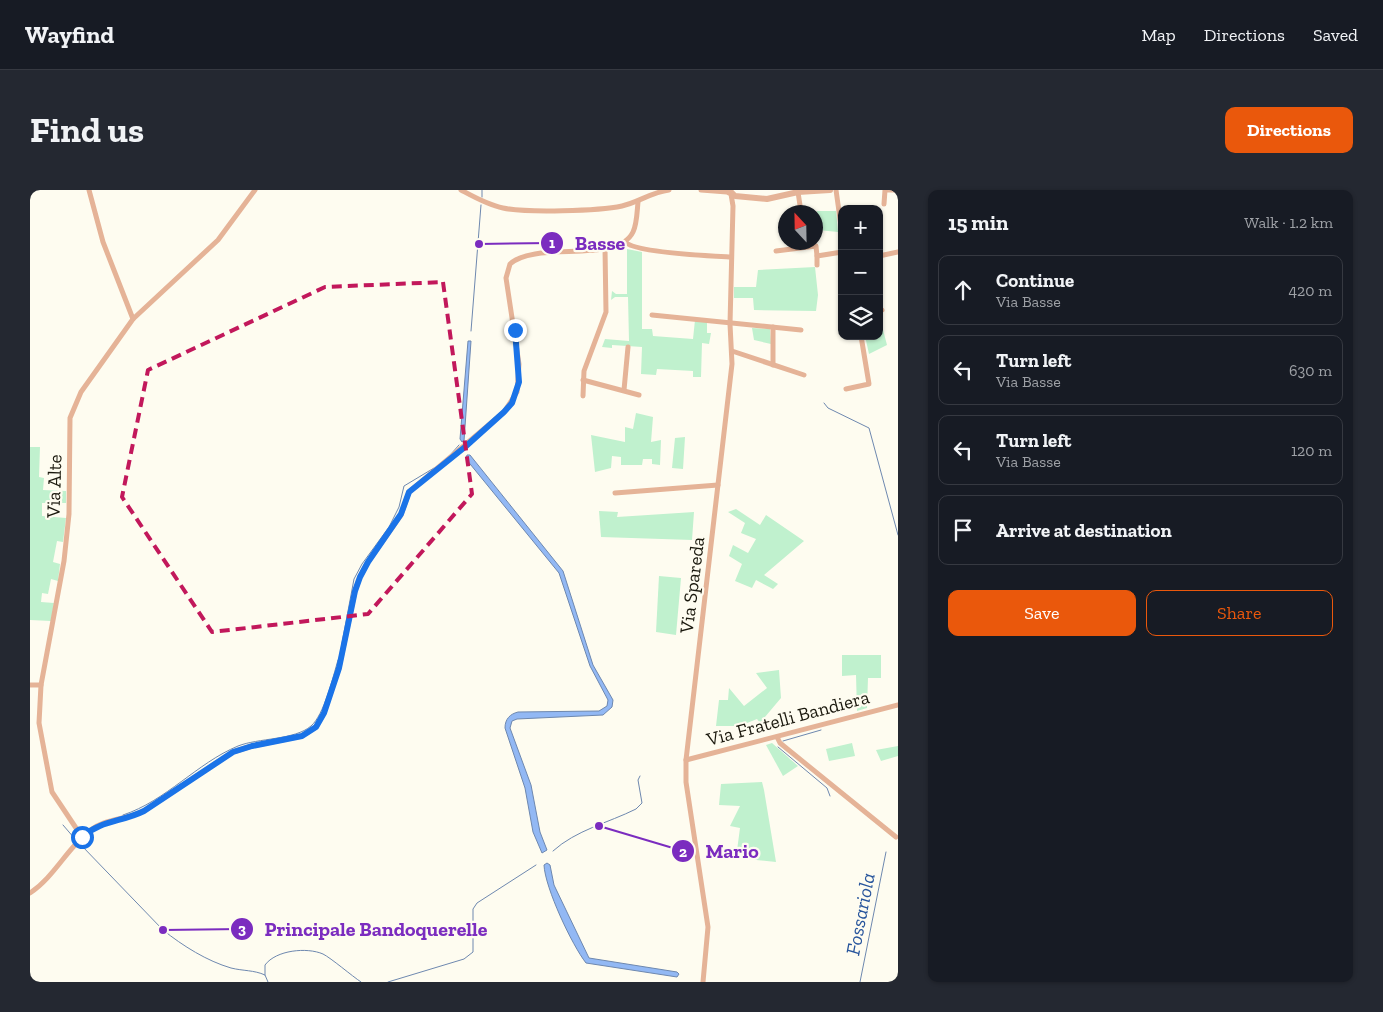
<!DOCTYPE html>
<html lang="en">
<head>
<meta charset="utf-8">
<style>
	:root { --surface:#171b24; --page:#242831; --text:#f1f3f6; --muted:#9ea1a6; --line:#363941; --accent:#ea580c }
	body { margin:0; font-family:"Zilla Slab",serif; background:var(--page); color:var(--text) }
	.controls { position:absolute; right:15px; top:15px; display:grid; overflow:hidden; border-radius:10px; box-shadow:0 1px 4px #0004 }
	.controls button { width:45px; height:45px; display:grid; place-items:center; padding:0; border:0; border-bottom:1px solid var(--line); background:var(--surface); color:var(--text); font:25px sans-serif }
	.compass { position:absolute; left:748px; top:15px; width:45px; height:45px; border-radius:50%; background:var(--surface); box-shadow:0 1px 4px #0004; rotate:338deg }
	.stop { position:absolute; width:15px; height:15px; margin:-11px; border:4px solid #1a73e8; border-radius:50%; background:#fff }
	.stop.end { background:#1a73e8; border-color:#fff; box-shadow:0 1px 5px #0008 }
	.list { margin:0; padding:0; list-style:none }
	h2 { display:flex; justify-content:space-between; align-items:center; height:65px; margin:0; padding:0 20px; font-size:21px }
	h2 small { font-size:16px; font-weight:400; color:var(--muted) }
	.list li { display:grid; grid-template-columns:32px 1fr auto; gap:15px; align-items:center; box-sizing:border-box; height:70px; margin:0 10px 10px; padding:0 10px; border:1px solid var(--line); border-radius:10px }
	.list b { display:block; font-size:19px; white-space:nowrap }
	.list p { margin:0; font-size:16px; white-space:nowrap; color:var(--muted) }
	.list em { font-size:16px; font-style:normal; color:var(--muted) }
	.actions { display:flex; gap:10px; padding:15px 20px }
	.actions a { flex:1; padding:11px 0; border:1px solid var(--accent); border-radius:10px; text-align:center; font-size:18px; color:var(--accent) }
	.actions .main { background:var(--accent); color:#fff }
	.icon { flex:none; width:28px; height:28px; fill:none; stroke:currentColor; stroke-width:2; stroke-linecap:round; stroke-linejoin:round }
	.map { position:relative; flex:none; width:868px; height:792px; overflow:hidden; border-radius:10px }
	header { display:flex; align-items:center; gap:30px; box-sizing:border-box; height:70px; padding:0 25px; background:var(--surface); border-bottom:1px solid var(--line) }
	header strong { font-size:24px }
	nav { display:flex; gap:28px; margin-inline-start:auto; font-size:18px }
	.intro { display:flex; align-items:center; justify-content:space-between; box-sizing:border-box; height:120px; padding:0 30px }
	h1 { margin:0; font-size:35px }
	.button { padding:12px 22px; border-radius:10px; background:var(--accent); color:#fff; font-size:18px; font-weight:700 }
	main { display:flex; gap:30px; padding:0 30px }
	aside { flex:1; background:var(--surface); border-radius:10px; box-shadow:0 1px 4px #0004 }
	.map>svg:first-child { display:block }
	.green { fill:#c0f1ce }
	.water { fill:#92b8f4; stroke:#6e88af }
	.lines { fill:none; stroke-linecap:round; stroke-linejoin:round }
	.stream { stroke:#6e88af; stroke-width:1 }
	.minor { stroke:#e5b397; stroke-width:5 }
	.tertiary { stroke:#e5b397; stroke-width:6 }
	.route { stroke:#1a73e8; stroke-width:6 }
	.marked { fill:none; stroke:#c2185b; stroke-width:4; stroke-dasharray:10 6; stroke-linejoin:round }
	.labels { text-anchor:middle; dominant-baseline:central; stroke-width:4.5; stroke-linejoin:round; paint-order:stroke }
	.street-label { font-size:19px; fill:#1a180d; stroke:#fefcf0 }
	.water-label { font-size:20px; font-style:italic; fill:#28559c; stroke:#fefcf0 }
	.leader { fill:none; stroke:#7b2cbf; stroke-width:2 }
	.callout-dot { fill:#7b2cbf; stroke:#fefcf0; stroke-width:2 }
	.mark-label { font-size:15px; text-anchor:middle; font-weight:bold; fill:#fff }
	.callout-label { font-size:20px; text-anchor:middle; font-weight:bold; fill:#7b2cbf; stroke:#fefcf0; stroke-width:4.5; stroke-linejoin:round; paint-order:stroke }
</style>
</head>
<body>
<header>
<strong>Wayfind</strong>
<nav><a>Map</a><a>Directions</a><a>Saved</a></nav>
</header>
<div class="intro"><h1>Find us</h1><a class="button">Directions</a></div>
<main>
<div class="map">
<svg width="868" height="792" viewBox="0 0 868 792">
	<rect width="100%" height="100%" fill="#fefcf0"/>
	<g class="green">
		<path d="M787 21H806L808 42 788 40Z"/>
		<path d="M597 59 612 62V139H622L623 146 663 149 665 130 677 132V143H681L679 154 672 153 671 187H663V181L627 179 626 185 611 184 612 157 582 155V158L572 157 575 149 599 151 598 107H585L581 110 582 101 586 104H597Z"/>
		<path d="M785 77 788 105 786 121 724 120 723 108H704V97H726L728 80Z"/>
		<path d="M850 128 857 155 839 164 835 146H849Z"/>
		<path d="M722 138 740 139 741 154 724 150Z"/>
		<path d="M606 223 623 227 621 252 631 250 630 275 622 274V269H613L612 275H591V267L582 266 581 278 565 282 561 245 595 252V237L603 239Z"/>
		<path d="M655 247 653 279 642 278 645 248Z"/>
		<path d="M0 257H10L9 287 14 288 13 300 36 301V313H12V326L36 328 33 352 27 351 23 372 30 374 28 391 21 389 18 404 12 403 11 412 24 413 21 431 0 430Z"/>
		<path d="M706 319 730 335 736 325 774 351 734 385 748 394 743 399 726 390 722 398 705 391 712 374 699 366 703 355 718 363 726 349 711 343 715 333 698 322Z"/>
		<path d="M569 321 588 322 587 327 664 322 662 350 571 347Z"/>
		<path d="M629 386 651 388 646 445 626 442Z"/>
		<path d="M812 465H851V488H838L837 518 827 521 826 485 812 486Z"/>
		<path d="M749 480 751 508 730 533 727 529 717 533 705 534 704 536H686L689 510H698L699 498 714 516 737 498 726 483Z"/>
		<path d="M742 553 768 576 753 586 736 555Z"/>
		<path d="M822 553 825 566 799 571 796 559Z"/>
		<path d="M868 556V566L851 571 846 560Z"/>
		<path d="M732 592 734 600 746 672 706 668 710 638 700 636 710 616 689 615 691 594Z"/>
	</g>
	<g class="water">
		<path d="M438 151H441L434 251 432 252 430 249Z"/>
		<path d="M437 265H440L533 381 563 475 583 510 582 517 573 525 487 529 482 531 480 538 501 595 510 642 517 660 512 663 503 642 495 598 475 538C475 529 480 524 488 522L569 521 577 516 578 510 560 476 529 383 436 269Z"/>
		<path d="M517 673 520 675 524 695 559 768 647 782 649 784 647 787 556 773C542 755 515 698 514 675Z"/>
	</g>
	<g class="lines">
		<g class="stream">
			<path d="M452 7V0"/>
			<path d="M441 141 451 15"/>
			<path d="M794 213 798 218 839 238 868 345"/>
			<path d="M421 264 429 255"/>
			<path d="M312 453 324 389 332 374 359 337 369 317 374 296 404 278"/>
			<path d="M753 551 791 540"/>
			<path d="M748 557 797 598 800 606"/>
			<path d="M93 625C136 611 167 573 208 556 228 548 265 550 281 536 294 525 303 487 308 470"/>
			<path d="M33 635 45 649"/>
			<path d="M51 655 133 740C153 756 177 771 201 778 213 781 224 780 235 785L238 792"/>
			<path d="M523 661C546 640 578 633 606 619L612 613 608 590 610 586"/>
			<path d="M235 785V775C246 760 277 757 293 764 301 768 322 786 331 792"/>
			<path d="M358 792 434 769 443 762V719L447 713 506 675"/>
			<path d="M830 792 856 662"/>
		</g>
		<g class="minor">
			<path d="M59 0 73 52 103 129"/>
			<path d="M431 0C444 7 458 15 473 18 496 23 569 21 592 16 609 12 622 2 639 0"/>
			<path d="M671 0 697 2 701 4 703 16 700 134 702 174 656 570V592L678 737 673 792"/>
			<path d="M806 0 812 43"/>
			<path d="M768 2 771 22"/>
			<path d="M854 14 855 0H865"/>
			<path d="M595 52C606 63 682 66 701 67"/>
			<path d="M746 61 786 56 787 66 812 62"/>
			<path d="M787 66V75"/>
			<path d="M849 66 868 62"/>
			<path d="M849 83 850 87"/>
			<path d="M849 121 852 120"/>
			<path d="M622 125 771 140"/>
			<path d="M743 137V175"/>
			<path d="M702 161 774 185"/>
			<path d="M553 190 609 205"/>
			<path d="M816 199 839 194 831 146"/>
			<path d="M594 200 598 157"/>
			<path d="M553 206 554 181 576 122 575 58"/>
			<path d="M585 303 688 295"/>
			<path d="M0 495H11"/>
			<path d="M747 547 750 553 866 647"/>
			<path d="M656 570 868 515"/>
			<path d="M52 647 22 602 9 533 11 495 34 371 39 324 40 228 51 202 103 129 188 50 225 0"/>
			<path d="M0 703C23 688 37 659 59 641 75 628 96 630 114 621L203 562 222 556 272 546 286 537 294 523 309 478 325 401 330 387 338 372 371 325 379 302 474 222 487 202 489 174 476 88 480 74C506 50 587 75 603 42 607 34 607 22 608 12"/>
		</g>
		<path class="tertiary" d="M699 0 705 6 737 9 768 2 800 0"/>
	</g>
	<g class="lines">
		<path class="route" d="M52 647C71 630 92 632 114 621L203 562 222 556 272 546 286 537 294 523 309 478 325 401 330 387 338 372 371 324 379 302 435 257 474 222 482 213 489 192 485 140"/>
	</g>
	<path class="marked" d="M413 92 442 304 338 424 182 442 92 307 118 180 295 97Z"/>
	<g class="labels">
		<g class="street-label">
			<text transform="translate(24 296) rotate(-88)">Via Alte</text>
			<text transform="translate(662 395) rotate(-83)">Via Spareda</text>
			<text transform="translate(758 528) rotate(-15)">Via Fratelli Bandiera</text>
		</g>
		<g class="water-label">
			<text transform="translate(830 724) rotate(-79)">Fossariola</text>
		</g>
	</g>
	<path class="leader" d="M449 54L522 53M569 636L653 661M133 740L212 739"/>
	<g class="callout-dot">
		<circle cx="449" cy="54" r="5"/>
		<circle cx="569" cy="636" r="5"/>
		<circle cx="133" cy="740" r="5"/>
		<circle cx="522" cy="53" r="12"/>
		<circle cx="653" cy="661" r="12"/>
		<circle cx="212" cy="739" r="12"/>
	</g>
	<g class="mark-label">
		<text x="522" y="58">1</text>
		<text x="653" y="667">2</text>
		<text x="212" y="744">3</text>
	</g>
	<g class="callout-label">
		<text x="570" y="60">Basse</text>
		<text x="702" y="668">Mario</text>
		<text x="346" y="746">Principale Bandoquerelle</text>
	</g>
</svg>
<div class="controls">
<button>+</button>
<button>−</button>
<button><svg class="icon" aria-label="layers" viewBox="0 0 24 24"><path d="M12 4l9 5-9 5-9-5zM3 14l9 5 9-5"/></svg></button>
</div>
<svg class="compass" viewBox="-18 -18 36 36"><path d="M0-13l5 13h-10z" fill="#e53935"/><path d="M0 13l5-13h-10z" fill="#9ea1a6"/></svg>
<div class="stop" style="left:52px;top:647px"></div>
<div class="stop end" style="left:485px;top:140px"></div>
</div>
<aside>
<h2>15 min<small>Walk · 1.2 km</small></h2>
<ul class="list">
<li><svg class="icon" aria-label="ahead" viewBox="0 0 24 24"><path d="M12 20V5M6 11l6-6 6 6"/></svg><div><b>Continue</b><p>Via Basse</p></div><em>420 m</em></li>
<li><svg class="icon" aria-label="left" viewBox="0 0 24 24"><path d="M17 20v-9H6M10 6l-5 5 5 5"/></svg><div><b>Turn left</b><p>Via Basse</p></div><em>630 m</em></li>
<li><svg class="icon" aria-label="left" viewBox="0 0 24 24"><path d="M17 20v-9H6M10 6l-5 5 5 5"/></svg><div><b>Turn left</b><p>Via Basse</p></div><em>120 m</em></li>
<li><svg class="icon" aria-label="arrive" viewBox="0 0 24 24"><path d="M6 21V4h12l-3 4 3 4H6"/></svg><div><b>Arrive at destination</b></div></li>
</ul>
<div class="actions"><a class="main">Save</a><a>Share</a></div>
</aside>
</main>
</body>
</html>
